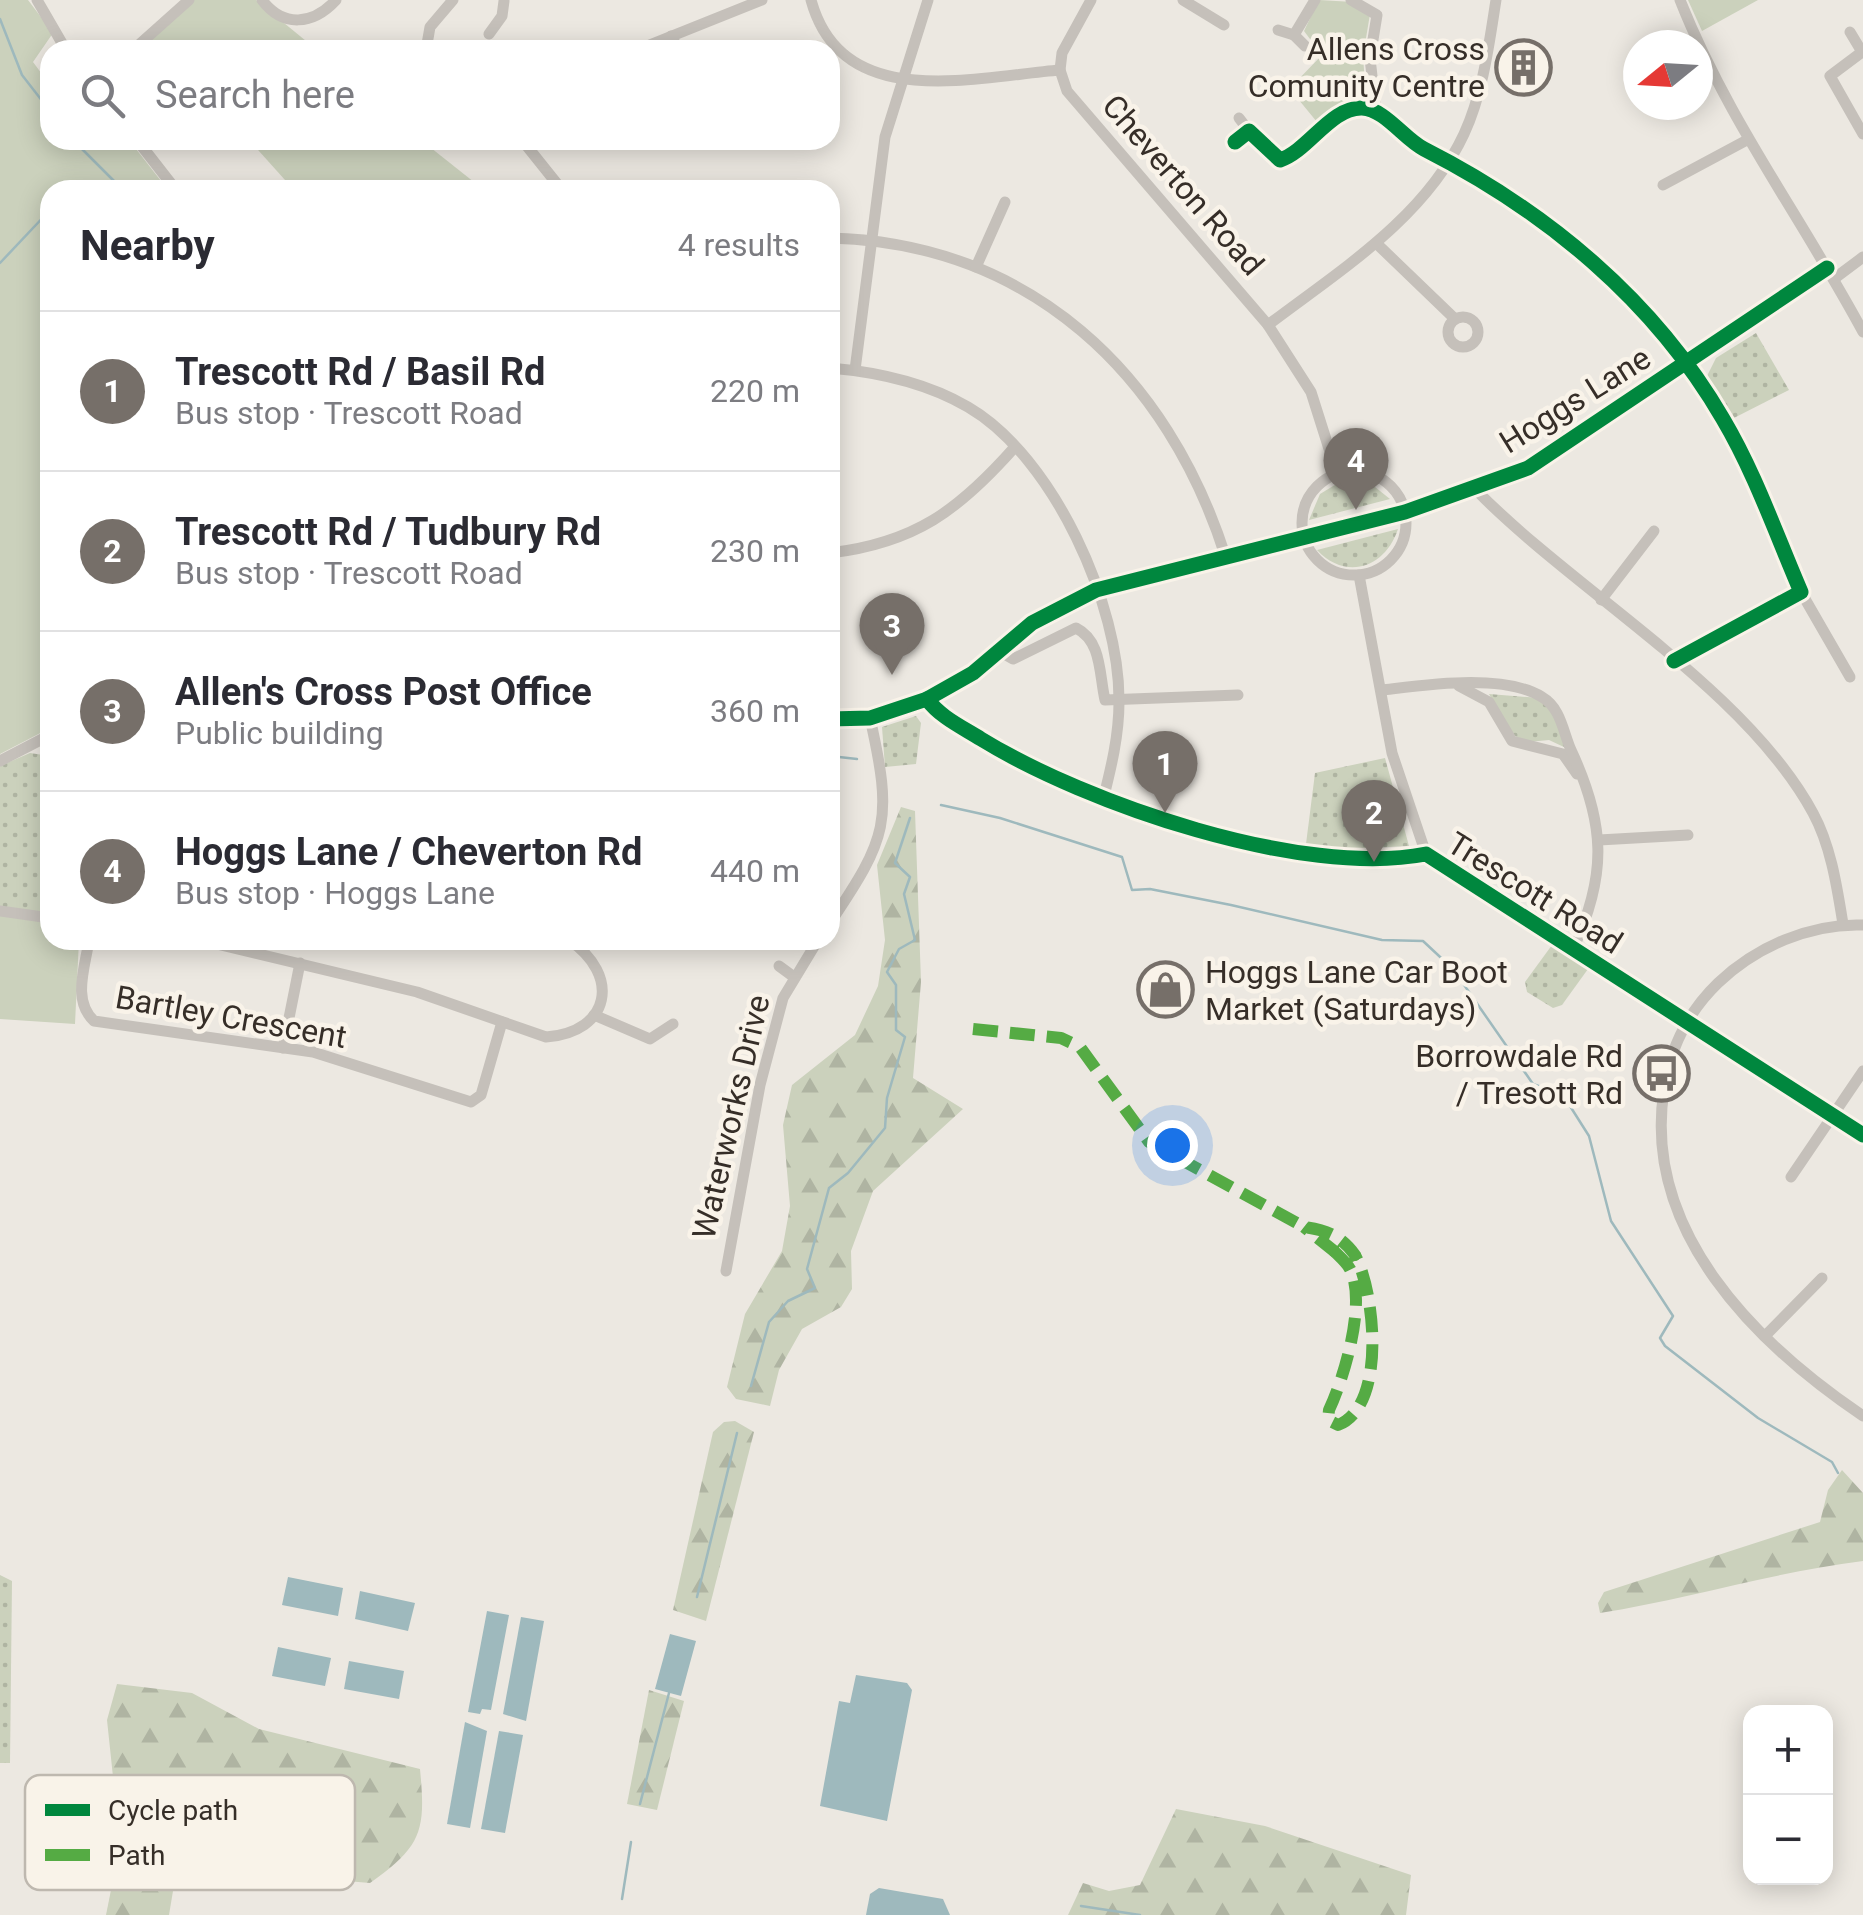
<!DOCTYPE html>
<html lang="en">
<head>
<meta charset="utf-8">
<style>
	:root { --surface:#fff; --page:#f2f2f3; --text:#2b2b33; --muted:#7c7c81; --line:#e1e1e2; --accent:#766f69 }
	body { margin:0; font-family:Roboto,sans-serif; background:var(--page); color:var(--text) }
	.controls { position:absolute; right:30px; bottom:30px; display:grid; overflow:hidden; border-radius:20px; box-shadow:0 5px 25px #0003 }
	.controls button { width:90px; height:90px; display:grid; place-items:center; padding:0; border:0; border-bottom:2px solid var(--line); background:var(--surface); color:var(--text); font:50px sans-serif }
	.compass { position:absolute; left:1623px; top:30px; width:90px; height:90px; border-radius:50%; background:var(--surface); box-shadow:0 5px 25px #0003; rotate:252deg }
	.you { position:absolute; left:1172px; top:1145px; width:35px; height:35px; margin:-25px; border:8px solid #fff; border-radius:50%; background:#1a73e8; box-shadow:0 0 0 15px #1a73e833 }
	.badge { display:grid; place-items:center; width:65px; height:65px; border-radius:50%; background:var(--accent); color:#fff; font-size:32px; font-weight:700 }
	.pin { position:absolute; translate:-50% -82px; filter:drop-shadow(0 2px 5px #0008) }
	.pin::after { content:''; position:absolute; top:52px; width:35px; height:30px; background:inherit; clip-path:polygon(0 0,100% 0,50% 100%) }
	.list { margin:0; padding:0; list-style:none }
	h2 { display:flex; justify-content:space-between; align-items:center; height:130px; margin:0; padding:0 40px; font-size:42px }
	h2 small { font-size:32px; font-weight:400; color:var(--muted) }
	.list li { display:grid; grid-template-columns:65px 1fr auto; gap:30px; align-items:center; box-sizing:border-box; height:160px; padding:0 40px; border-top:2px solid var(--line) }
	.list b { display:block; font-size:38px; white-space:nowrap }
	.list p { margin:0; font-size:32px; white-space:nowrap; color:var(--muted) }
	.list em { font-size:32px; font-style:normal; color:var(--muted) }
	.icon { flex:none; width:55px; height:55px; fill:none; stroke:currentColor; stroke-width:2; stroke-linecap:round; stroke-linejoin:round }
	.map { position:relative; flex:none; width:1863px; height:1915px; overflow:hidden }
	.search { position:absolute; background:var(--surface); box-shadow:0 5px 25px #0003; left:40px; top:40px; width:800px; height:110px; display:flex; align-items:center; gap:25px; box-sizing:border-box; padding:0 35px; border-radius:30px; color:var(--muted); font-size:38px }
	.panel { position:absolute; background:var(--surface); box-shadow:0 5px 25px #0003; left:40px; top:180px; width:800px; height:770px; border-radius:30px }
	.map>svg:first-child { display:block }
	.grass { fill:url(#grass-dots) }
	.forest { fill:url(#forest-firs) }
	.green { fill:#cbd1bc }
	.water { fill:#9eb9bd }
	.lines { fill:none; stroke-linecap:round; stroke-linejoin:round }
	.stream { stroke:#9eb9bd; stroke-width:2.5 }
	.minor { stroke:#c5c0ba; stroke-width:11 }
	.quiet { stroke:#55ab44; stroke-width:12; stroke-dasharray:25 12; stroke-linecap:butt }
	.cycleway-casing { stroke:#f9f3e9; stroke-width:21 }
	.cycleway { stroke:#00873e; stroke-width:15 }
	.labels { text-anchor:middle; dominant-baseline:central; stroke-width:9; stroke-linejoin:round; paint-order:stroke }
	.poi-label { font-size:32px; fill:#362e28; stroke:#f9f3e9; text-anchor:end }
	.street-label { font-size:32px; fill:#362e28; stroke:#f9f3e9 }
	.key { fill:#f9f3e9; stroke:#beb8af; stroke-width:2.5 }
	.key-label { font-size:28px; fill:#362e28 }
</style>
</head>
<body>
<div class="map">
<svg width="1863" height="1915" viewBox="0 0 1863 1915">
	<defs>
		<pattern id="grass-dots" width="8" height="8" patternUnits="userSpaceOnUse" patternTransform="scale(2.5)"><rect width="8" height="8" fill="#cbd1bc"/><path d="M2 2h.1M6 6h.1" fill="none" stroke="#afb4a2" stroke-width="1.8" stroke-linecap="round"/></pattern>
		<pattern id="forest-firs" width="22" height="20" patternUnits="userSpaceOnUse" patternTransform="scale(2.5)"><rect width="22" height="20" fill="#cbd1bc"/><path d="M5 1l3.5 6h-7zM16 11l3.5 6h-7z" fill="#afb4a2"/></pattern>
	</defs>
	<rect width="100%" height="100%" fill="#ece8e1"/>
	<g class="grass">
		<path d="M1756 333 1789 390 1732 419 1707 376 1716 358Z"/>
		<path d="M1343 480 1370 483 1390 499 1309 520 1320 494Z"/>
		<path d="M1398 529C1385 568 1346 581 1317 550Z"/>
		<path d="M1489 694 1540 698 1554 713 1566 748 1549 740 1528 742 1511 734Z"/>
		<path d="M916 716 921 723 916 764 885 767 882 727Z"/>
		<path d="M30 753 50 756V914L0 909V766Z"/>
		<path d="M1385 758 1409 846 1349 849 1306 844 1315 773Z"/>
		<path d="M1552 945 1588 969 1562 1005 1553 1008 1527 992 1525 982Z"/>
		<path d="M0 1575 12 1581 10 1763H0Z"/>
	</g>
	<g class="forest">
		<path d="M901 807 915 811 921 982 913 1078 963 1109 873 1191 851 1251 852 1289 841 1307 802 1329 779 1370 770 1406 736 1399 727 1387 745 1314 782 1251 790 1206 783 1125 792 1085 855 1035 878 986 885 940 877 865Z"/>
		<path d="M735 1421 754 1432 706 1621 673 1610 713 1432 724 1422Z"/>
		<path d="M1842 1470 1863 1493V1561C1774 1572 1688 1599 1600 1613L1598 1603 1604 1592 1820 1522 1828 1490Z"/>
		<path d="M117 1684 192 1693 259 1729 420 1769C426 1831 422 1846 370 1883L181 1867 120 1843 107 1720Z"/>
		<path d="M649 1690 684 1701 657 1810 627 1804Z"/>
		<path d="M1176 1809 1265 1826 1411 1875 1406 1915H1068L1083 1883 1109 1891 1140 1885Z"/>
		<path d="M115 1870 173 1891 169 1915H106Z"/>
	</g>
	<g class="green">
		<path d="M0 0H28L53 33 33 62 50 85V140H129L168 190H50V728L0 754Z"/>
		<path d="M194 0H256L317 50H139Z"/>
		<path d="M1319 0 1353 2 1370 14 1363 56 1366 98 1329 111 1317 122 1294 94 1293 85 1322 55 1304 31Z"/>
		<path d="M1688 0H1758L1702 31Z"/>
		<path d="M249 140H421L484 190H294Z"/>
		<path d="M0 914 50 923V940H79L75 1024 0 1019Z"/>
	</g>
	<g class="water">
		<path d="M288 1577 343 1588 338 1616 282 1605Z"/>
		<path d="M360 1591 415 1603 408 1631 355 1619Z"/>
		<path d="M487 1611 509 1615 491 1710 482 1709 480 1714 468 1712Z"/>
		<path d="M521 1617 544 1621 526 1721 503 1714Z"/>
		<path d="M670 1634 696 1641 681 1696 655 1689Z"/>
		<path d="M278 1647 331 1658 325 1686 272 1676Z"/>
		<path d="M349 1661 404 1671 399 1699 344 1689Z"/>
		<path d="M856 1675 907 1683 912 1690 887 1821 820 1806 839 1701 850 1703Z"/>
		<path d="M465 1722 487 1731 470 1828 447 1824Z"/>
		<path d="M499 1731 523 1735 505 1833 481 1829Z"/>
		<path d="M879 1888 943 1899 950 1915H866L870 1894Z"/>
	</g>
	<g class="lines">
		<g class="stream">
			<path d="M0 19 22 75 50 111"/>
			<path d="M73 140 123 190"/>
			<path d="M67 190 70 186"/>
			<path d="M0 263 50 210"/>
			<path d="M830 756 857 759"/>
			<path d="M941 805 1000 818 1122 857 1132 890 1150 889 1231 905 1382 940 1423 941 1453 969 1533 1084 1563 1095 1589 1136 1611 1221 1673 1316 1660 1338 1665 1346 1758 1418 1832 1462 1838 1473"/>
			<path d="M751 1386 769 1322 788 1301 815 1288 807 1269 829 1188 848 1173 885 1128 887 1098 905 1037 896 1030V985L887 972 899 949 915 940 904 894 910 877 895 863 910 818"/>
			<path d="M697 1597 737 1433"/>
			<path d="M640 1804 669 1693"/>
			<path d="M622 1899 631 1842"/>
			<path d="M1081 1906 1140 1915"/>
		</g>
		<g class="minor">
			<path d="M37 0 66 50"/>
			<path d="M262 0C283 28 313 25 336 0"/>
			<path d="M811 0C842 113 973 77 1060 70L1067 91 1268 325 1311 392 1337 474"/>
			<path d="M1183 0 1224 25"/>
			<path d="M1351 0 1377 15 1370 58 1376 112"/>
			<path d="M1680 0C1727 119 1803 220 1863 332"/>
			<path d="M1278 30 1294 35"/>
			<path d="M1850 32 1862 52 1830 76 1863 134"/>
			<path d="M489 34 502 16 504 1"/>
			<path d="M671 36 679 50"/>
			<path d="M1305 46 1294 35 1315 0"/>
			<path d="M133 50 189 0"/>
			<path d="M426 50 430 27 453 0"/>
			<path d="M637 50 762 0"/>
			<path d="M1060 70 1062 53 1091 0"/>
			<path d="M1239 118 1249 131"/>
			<path d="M137 140 176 190"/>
			<path d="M522 140 562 190"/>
			<path d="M1235 142 1249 131 1280 160C1308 151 1331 107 1362 108 1385 109 1404 139 1424 149 1546 211 1654 300 1723 419 1755 473 1776 534 1801 592L1674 661"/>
			<path d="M1663 185 1747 140"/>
			<path d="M830 238C1030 243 1168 374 1226 558"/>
			<path d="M1376 243 1455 319"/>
			<path d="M976 267 1005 202"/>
			<path d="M1835 278 1863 257"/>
			<circle cx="1463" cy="332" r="15"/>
			<path d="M1268 325C1339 271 1425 218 1464 134 1483 93 1489 44 1496 0"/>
			<path d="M830 368C877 372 927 383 968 407 1054 457 1120 606 1119 702 1119 736 1111 768 1103 800"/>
			<path d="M855 370 885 137 928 0"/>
			<circle cx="1354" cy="523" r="52"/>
			<path d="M1476 490C1576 592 1746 689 1813 813 1831 846 1837 887 1843 924"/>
			<path d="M830 553C915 543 959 510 1014 448"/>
			<path d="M1359 575 1392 753 1426 854"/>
			<path d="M1801 592 1850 677"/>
			<path d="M1601 600 1654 531"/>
			<path d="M999 651 1013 659 1076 628C1102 641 1099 674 1105 700L1238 695"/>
			<path d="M1459 686 1489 702 1512 741 1563 754 1577 774"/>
			<path d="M1382 690C1425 685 1503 673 1542 697 1561 708 1563 732 1571 750 1605 823 1608 874 1573 949"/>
			<path d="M927 699C940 717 962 727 981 739 1087 804 1302 878 1426 854L1863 1135"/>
			<path d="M830 719 870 718 927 699 973 673 1032 623 1096 590 1405 512 1528 468 1827 268"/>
			<path d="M0 761 50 735"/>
			<path d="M1599 840 1688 835"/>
			<path d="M0 911 50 918"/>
			<path d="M830 923C888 837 893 821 870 718"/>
			<path d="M1863 925C1810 923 1756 947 1718 983 1687 1013 1670 1048 1664 1090 1642 1231 1755 1343 1863 1416"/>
			<path d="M89 940C85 968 72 1000 94 1021L313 1052 471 1102 481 1095 502 1022"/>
			<path d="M200 940 417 992 546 1037C611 1032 621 975 569 940"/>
			<path d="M779 966 794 977"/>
			<path d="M594 1015 650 1039 673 1024"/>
			<path d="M283 1048 300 963"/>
			<path d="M1791 1177 1863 1071"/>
			<path d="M726 1271 760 1085 783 998 818 940"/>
			<path d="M1765 1336 1822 1278"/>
		</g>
		<g class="quiet">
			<path d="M973 1029 1061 1038 1080 1047 1149 1142 1304 1227C1327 1230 1341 1236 1355 1255L1334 1251 1304 1227"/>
			<path d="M1334 1251C1339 1256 1347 1263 1350 1269 1367 1302 1344 1378 1329 1410L1328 1420 1338 1425C1387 1406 1375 1292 1355 1255"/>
		</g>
		<defs>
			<g id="cycleway">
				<path d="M1235 142 1249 131 1280 160C1308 151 1331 107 1362 108 1385 109 1404 139 1424 149 1546 211 1654 300 1723 419 1755 473 1776 534 1801 592L1674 661"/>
				<path d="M927 699C940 717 962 727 981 739 1087 804 1302 878 1426 854L1863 1135"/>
				<path d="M830 719 870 718 927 699 973 673 1032 623 1096 590 1405 512 1528 468 1827 268"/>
			</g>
		</defs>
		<use href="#cycleway" class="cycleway-casing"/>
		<use href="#cycleway" class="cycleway"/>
	</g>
	<defs>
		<symbol id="building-ring" viewBox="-11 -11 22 22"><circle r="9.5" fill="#f9f3e9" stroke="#766f69" stroke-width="1.5"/><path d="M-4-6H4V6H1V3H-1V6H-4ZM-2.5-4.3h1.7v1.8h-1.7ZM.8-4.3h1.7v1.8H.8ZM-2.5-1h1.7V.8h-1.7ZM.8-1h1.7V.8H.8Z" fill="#766f69"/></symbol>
		<symbol id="shop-ring" viewBox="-11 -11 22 22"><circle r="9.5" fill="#f9f3e9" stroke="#766f69" stroke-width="1.5"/><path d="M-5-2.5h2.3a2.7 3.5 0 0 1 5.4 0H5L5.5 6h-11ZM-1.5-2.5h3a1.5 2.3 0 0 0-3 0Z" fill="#766f69"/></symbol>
		<symbol id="bus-ring" viewBox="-11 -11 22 22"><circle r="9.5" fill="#f9f3e9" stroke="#766f69" stroke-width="1.5"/><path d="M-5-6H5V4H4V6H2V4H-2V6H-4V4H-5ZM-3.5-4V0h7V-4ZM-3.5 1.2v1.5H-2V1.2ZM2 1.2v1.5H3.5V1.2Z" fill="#766f69"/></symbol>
	</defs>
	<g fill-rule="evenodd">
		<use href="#building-ring" x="1492" y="36" width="63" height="63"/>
		<use href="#shop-ring" x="1134" y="958" width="63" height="63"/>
		<use href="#bus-ring" x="1630" y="1042" width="63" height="63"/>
	</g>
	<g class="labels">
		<g class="poi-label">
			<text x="1485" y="49">Allens Cross<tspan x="1485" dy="37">Comunity Centre</tspan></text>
			<text x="1205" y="972" text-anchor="start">Hoggs Lane Car Boot<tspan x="1205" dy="37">Market (Saturdays)</tspan></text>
			<text x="1623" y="1056">Borrowdale Rd<tspan x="1623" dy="37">/ Tresott Rd</tspan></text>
		</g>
		<g class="street-label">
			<text transform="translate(1183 185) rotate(49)">Cheverton Road</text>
			<text transform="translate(1575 400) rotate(-32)">Hoggs Lane</text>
			<text transform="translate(1535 893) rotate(32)">Trescott Road</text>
			<text transform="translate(231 1017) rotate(10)">Bartley Crescent</text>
			<text transform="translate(731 1117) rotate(-77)">Waterworks Drive</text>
		</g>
	</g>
	<rect x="25" y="1775" width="330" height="115" rx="15" class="key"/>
	<rect x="45" y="1804" width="45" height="12" fill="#00873e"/>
	<rect x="45" y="1849" width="45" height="12" fill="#55ab44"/>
	<g class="key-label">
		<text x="108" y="1820">Cycle path</text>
		<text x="108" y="1865">Path</text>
	</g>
</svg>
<div class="controls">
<button>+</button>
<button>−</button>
</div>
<svg class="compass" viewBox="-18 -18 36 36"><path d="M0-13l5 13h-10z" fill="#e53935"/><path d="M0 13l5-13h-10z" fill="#7c7c81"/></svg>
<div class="you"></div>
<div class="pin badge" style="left:1165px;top:813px">1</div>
<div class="pin badge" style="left:1374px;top:862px">2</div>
<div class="pin badge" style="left:892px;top:675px">3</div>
<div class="pin badge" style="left:1356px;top:510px">4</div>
<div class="search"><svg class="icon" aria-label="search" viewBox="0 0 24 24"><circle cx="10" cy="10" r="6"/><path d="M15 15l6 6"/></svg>Search here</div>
<section class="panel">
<h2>Nearby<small>4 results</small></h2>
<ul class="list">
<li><span class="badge">1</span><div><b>Trescott Rd / Basil Rd</b><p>Bus stop · Trescott Road</p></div><em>220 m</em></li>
<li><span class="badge">2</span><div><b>Trescott Rd / Tudbury Rd</b><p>Bus stop · Trescott Road</p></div><em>230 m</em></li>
<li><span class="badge">3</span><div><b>Allen's Cross Post Office</b><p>Public building</p></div><em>360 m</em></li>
<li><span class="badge">4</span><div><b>Hoggs Lane / Cheverton Rd</b><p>Bus stop · Hoggs Lane</p></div><em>440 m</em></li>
</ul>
</section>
</div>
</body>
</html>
